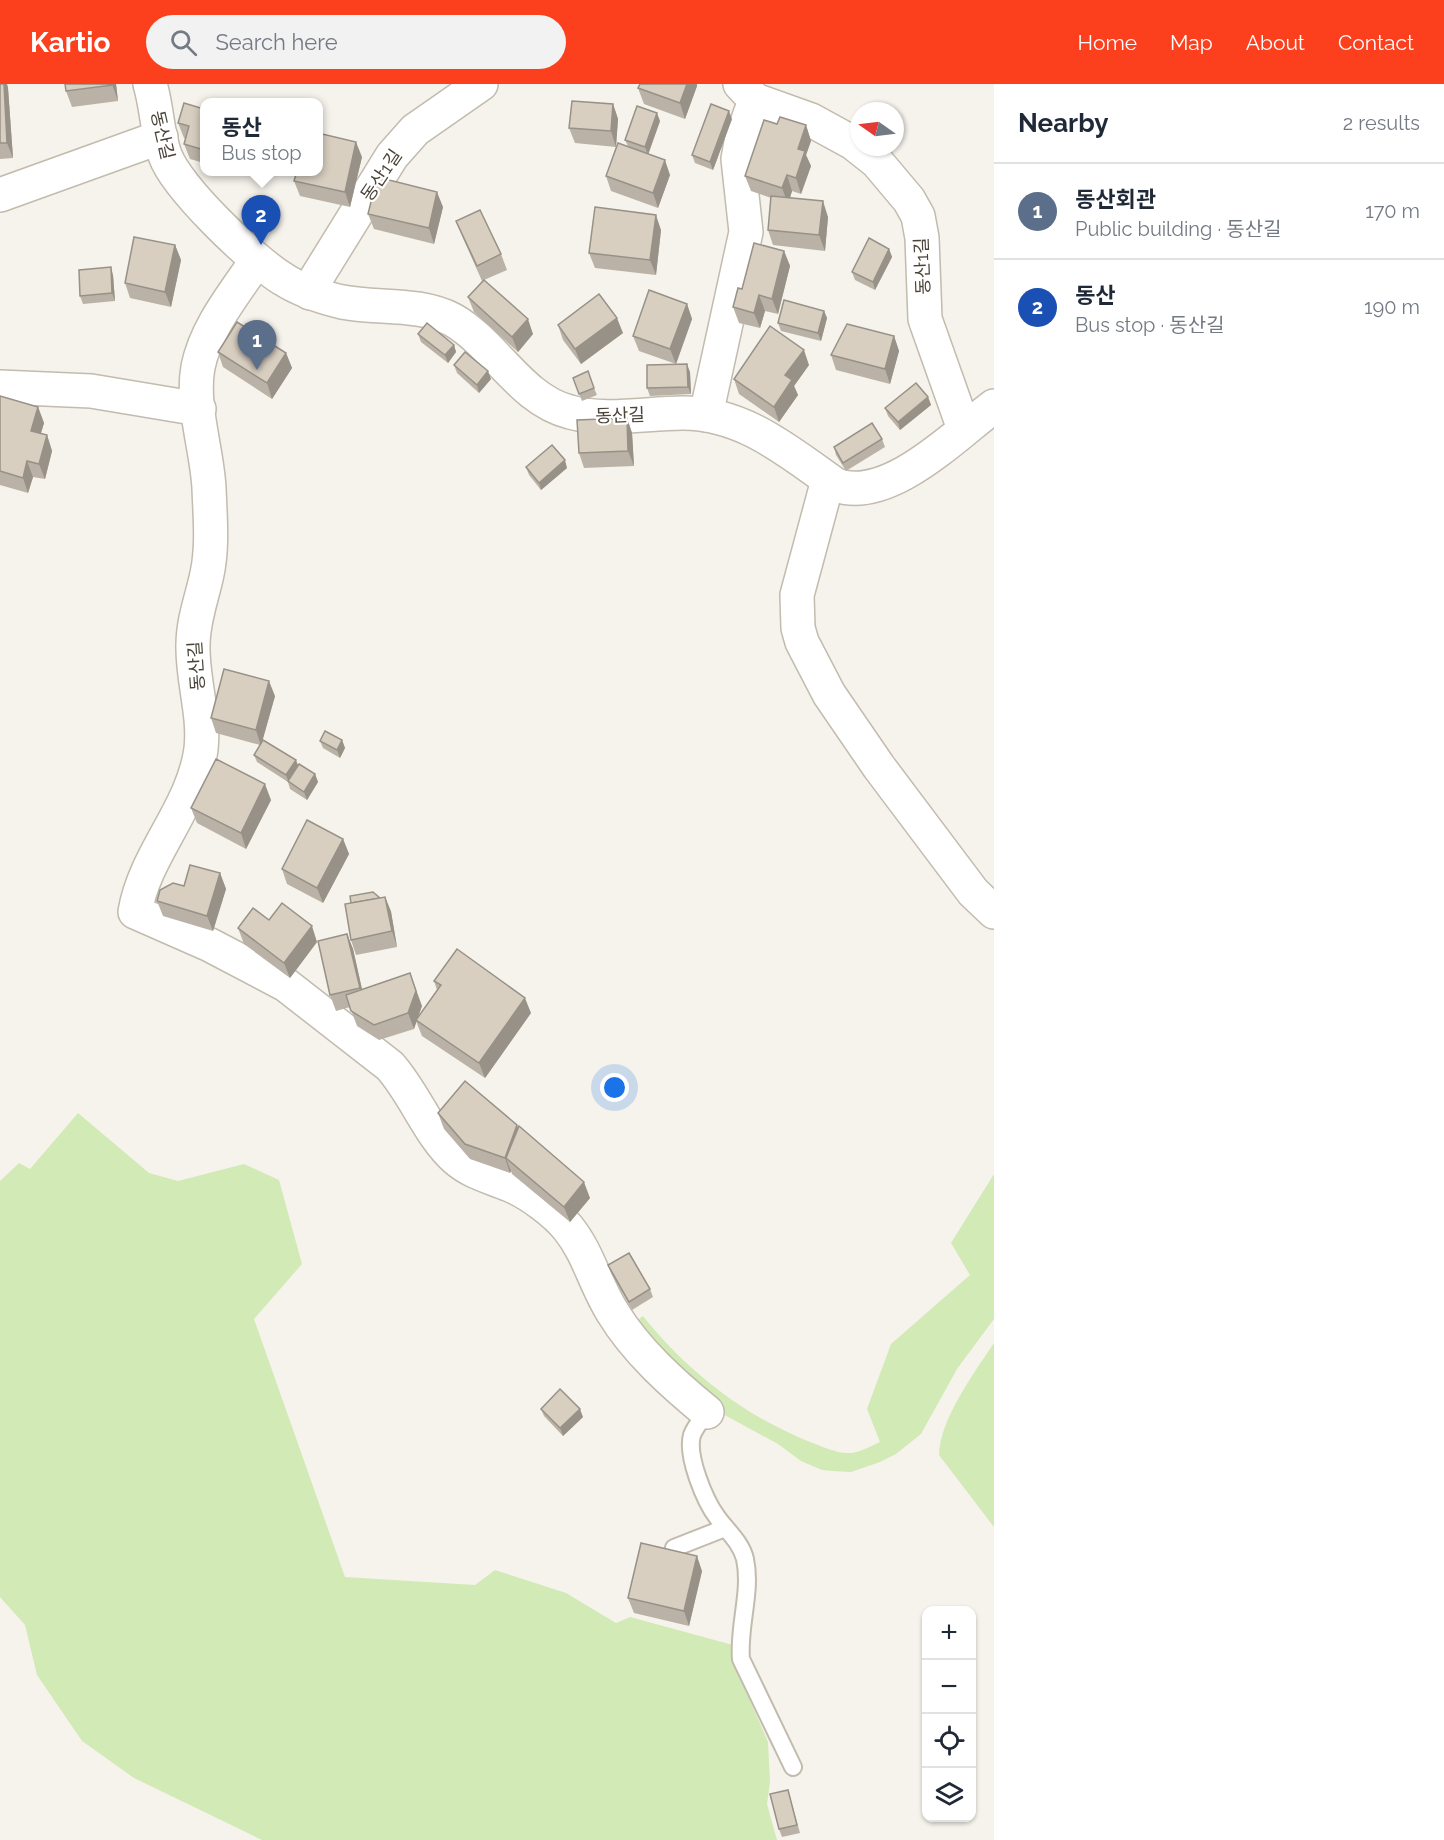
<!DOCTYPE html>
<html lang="en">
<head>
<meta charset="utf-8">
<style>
	:root { --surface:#fff; --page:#f2f2f3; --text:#1f2937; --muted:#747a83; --line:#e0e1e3; --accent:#fc3f1d }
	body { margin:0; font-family:Raleway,"Noto Sans KR",sans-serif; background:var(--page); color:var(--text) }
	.controls { position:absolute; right:18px; bottom:18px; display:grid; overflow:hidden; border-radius:12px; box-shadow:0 2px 4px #0004 }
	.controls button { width:54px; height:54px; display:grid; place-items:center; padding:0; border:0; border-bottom:2px solid var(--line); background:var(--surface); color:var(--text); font:30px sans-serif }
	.compass { position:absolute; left:850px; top:18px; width:54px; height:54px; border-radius:50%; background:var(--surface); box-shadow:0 2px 4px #0004; rotate:284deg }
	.you { position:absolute; left:615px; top:1004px; width:21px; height:21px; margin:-15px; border:4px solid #fff; border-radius:50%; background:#1a73e8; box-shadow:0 0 0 9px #1a73e833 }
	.badge { display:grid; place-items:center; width:39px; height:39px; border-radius:50%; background:var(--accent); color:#fff; font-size:20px; font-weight:700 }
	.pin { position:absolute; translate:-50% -50px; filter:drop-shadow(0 2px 3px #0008) }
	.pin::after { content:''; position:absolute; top:32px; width:21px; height:18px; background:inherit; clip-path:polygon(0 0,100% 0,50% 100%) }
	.popup { position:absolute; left:200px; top:14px; width:123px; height:78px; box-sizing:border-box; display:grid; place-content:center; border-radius:12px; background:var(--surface); filter:drop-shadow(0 2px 4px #0005); font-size:20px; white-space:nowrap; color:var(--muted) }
	.popup b { font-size:22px; color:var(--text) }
	.popup::after { content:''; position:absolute; left:50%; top:100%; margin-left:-12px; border:12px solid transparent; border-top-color:var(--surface) }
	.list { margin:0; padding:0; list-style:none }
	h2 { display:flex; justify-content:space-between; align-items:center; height:78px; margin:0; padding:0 24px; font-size:26px }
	h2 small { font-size:20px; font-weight:400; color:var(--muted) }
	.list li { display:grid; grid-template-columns:39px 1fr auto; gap:18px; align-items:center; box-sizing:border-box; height:96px; padding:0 24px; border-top:2px solid var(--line) }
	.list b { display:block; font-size:22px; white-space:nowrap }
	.list p { margin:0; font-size:20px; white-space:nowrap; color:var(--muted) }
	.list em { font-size:20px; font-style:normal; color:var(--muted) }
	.icon { flex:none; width:33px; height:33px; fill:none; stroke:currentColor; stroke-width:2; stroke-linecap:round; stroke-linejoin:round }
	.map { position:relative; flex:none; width:994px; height:1756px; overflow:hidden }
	header { display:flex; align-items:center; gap:36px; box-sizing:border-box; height:84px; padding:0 30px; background:var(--accent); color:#fff }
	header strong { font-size:28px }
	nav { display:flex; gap:33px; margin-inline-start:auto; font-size:21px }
	.search { width:420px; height:54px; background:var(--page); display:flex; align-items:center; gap:15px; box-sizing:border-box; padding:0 21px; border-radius:33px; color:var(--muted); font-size:22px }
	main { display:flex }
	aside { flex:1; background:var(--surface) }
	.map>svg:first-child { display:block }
	.green { fill:#d2eab5 }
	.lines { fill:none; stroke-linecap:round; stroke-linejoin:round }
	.lane-casing { stroke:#c2bbae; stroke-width:20 }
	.street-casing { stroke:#c2bbae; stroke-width:36 }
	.lane { stroke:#fff; stroke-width:16 }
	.street { stroke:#fff; stroke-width:33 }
	.wall { fill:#bab2a6 }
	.shaded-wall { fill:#979187 }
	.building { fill:#d8cfc1; stroke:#979187; stroke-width:1.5 }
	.labels { text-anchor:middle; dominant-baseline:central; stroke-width:4.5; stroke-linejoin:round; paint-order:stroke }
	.street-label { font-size:18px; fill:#4b4439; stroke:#fff }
</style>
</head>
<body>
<header>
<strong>Kartio</strong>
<div class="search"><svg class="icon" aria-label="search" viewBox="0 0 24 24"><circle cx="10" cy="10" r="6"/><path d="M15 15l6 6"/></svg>Search here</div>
<nav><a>Home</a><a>Map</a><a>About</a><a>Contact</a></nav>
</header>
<main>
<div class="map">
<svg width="994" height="1756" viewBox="0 0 994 1756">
	<rect width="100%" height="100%" fill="#f6f3ec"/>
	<g class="green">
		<path d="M78 1029 149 1089 178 1097 244 1080 279 1096 302 1180 254 1235 345 1493 475 1501 495 1486 566 1509 616 1539 630 1533 733 1561 740 1593 768 1658 770 1698 767 1720 777 1756H262L134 1694 82 1657 37 1591 25 1541 0 1513V1097L19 1079 30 1085Z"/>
		<path d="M994 1090V1235L957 1285 921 1350 896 1370 880 1378 851 1388 833 1387 822 1386 801 1377 778 1360 710 1323 631 1241 643 1232C688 1288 743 1331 810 1358 821 1362 838 1370 850 1369 859 1369 871 1362 880 1358L867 1325 891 1260 970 1191 951 1159Z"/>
		<path d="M994 1259V1443L939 1371C940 1335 974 1289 994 1259Z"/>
	</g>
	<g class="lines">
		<defs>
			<g id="lane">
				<path d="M707 1328C702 1335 695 1343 692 1351 686 1372 705 1417 717 1433 726 1446 741 1458 745 1475 752 1508 738 1542 741 1575L793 1683"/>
				<path d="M674 1464 725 1444"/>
			</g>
			<g id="street">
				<path d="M150 0C157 23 157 49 165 71 176 103 253 177 283 195 300 206 321 213 342 218 378 225 419 218 453 236 495 260 521 316 570 328 606 338 646 329 683 329 744 329 789 368 836 401 888 420 954 352 994 322"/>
				<path d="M740 0 755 16 811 36 853 59 877 78 909 116 918 132 922 154 925 235 964 345"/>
				<path d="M0 111 161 53"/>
				<path d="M257 176C235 209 206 243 198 283 191 322 207 365 209 404 210 432 213 462 207 490 202 514 193 536 193 561 192 595 205 631 201 665 193 725 145 769 135 828L210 861 286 901 390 982C415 1010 429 1051 456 1075 472 1089 491 1093 510 1101 529 1109 555 1128 568 1144 589 1170 595 1201 613 1229 636 1267 673 1300 707 1328"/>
				<path d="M310 209 317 193 392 72 415 46 481 0"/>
				<path d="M0 303 91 307 199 325"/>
				<path d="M706 331 746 148 738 75 742 53 755 16"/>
				<path d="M828 396 797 511 798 544 802 558 829 610 879 683 973 808 994 828"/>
			</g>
		</defs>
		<use href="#lane" class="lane-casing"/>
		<use href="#street" class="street-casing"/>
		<use href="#lane" class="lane"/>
		<use href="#street" class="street"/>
	</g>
	<g class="wall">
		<path d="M0 0H7L8 4 13 74 0 75Z"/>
		<path d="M65 0H116L118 17 72 23 66 7Z"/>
		<path d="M640 0H697V2L685 35 644 20 638 4Z"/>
		<path d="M613 20 618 35 616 62H628L625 56 660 37 648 70 670 91 658 124 611 107 606 92 616 63 575 59 569 44Z"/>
		<path d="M204 25V79L190 75 184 60 186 55 184 54 178 39Z"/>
		<path d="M732 35 713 86 695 79 692 71Z"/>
		<path d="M777 40 806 41 811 57 806 71 811 82 801 110 792 107 790 114 828 133 825 167 773 161 768 146 771 114 751 107 745 92Z"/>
		<path d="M362 73 350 123 300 112 294 97Z"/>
		<path d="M232 87H243L242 90Z"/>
		<path d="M443 123 434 160 374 145 368 130Z"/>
		<path d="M456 137 501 170 507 186 484 196 533 250 518 268 474 228 468 213 482 197 462 152Z"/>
		<path d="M661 146 656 191 595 184 589 169Z"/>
		<path d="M175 161 181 176 171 223 130 214 125 199Z"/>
		<path d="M889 165 892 173 875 206 855 196 852 188Z"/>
		<path d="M784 167 790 182 778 230 765 227 760 244 739 239 733 223 742 205Z"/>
		<path d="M113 191 115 217 83 220 80 212Z"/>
		<path d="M687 220 692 235 676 280 690 288 691 310 650 312 647 304 676 280 639 267 633 252Z"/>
		<path d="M824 227 827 234 821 257 781 247 778 239Z"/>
		<path d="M558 241 623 249 581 280 563 256Z"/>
		<path d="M418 250 454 261 456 268 448 279 421 258Z"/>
		<path d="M894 252 899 267 890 300 836 286 831 271Z"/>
		<path d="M218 268 286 269 292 284 272 315 223 283Z"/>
		<path d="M454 281 491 295 479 309 457 289Z"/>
		<path d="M809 281 794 302 798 311 779 338 739 310 734 295Z"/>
		<path d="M573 294 594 304 597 311 582 317Z"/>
		<path d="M0 312 38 323 44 339 41 349 47 351 52 367 45 395 33 393 28 409 0 401Z"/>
		<path d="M928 313 931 321 900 346 888 332 885 324Z"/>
		<path d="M627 334 632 349 634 382 584 384 579 369Z"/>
		<path d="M882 355 885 363 846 387 836 371 834 363Z"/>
		<path d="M526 383 567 384 541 406 529 391Z"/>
		<path d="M275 612 262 657 298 681 315 690 318 698 307 716 290 705 288 698 257 678 254 671 260 661 216 649 211 634Z"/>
		<path d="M342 656 345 664 340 674 323 664 320 657Z"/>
		<path d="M271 716 246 765 197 739 191 724Z"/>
		<path d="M343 755 349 770 323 819 287 800 282 785Z"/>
		<path d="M220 789 226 805 213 847 163 832 157 817 184 802Z"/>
		<path d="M385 813 391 827 397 863 356 871 351 856V819Z"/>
		<path d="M269 836 317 858 290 894 244 860 238 844Z"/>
		<path d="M347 850 353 865 362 905 422 922 417 935 437 906 434 897 531 929 485 994 422 952 416 937 414 945 379 956 357 942 350 923 336 927 330 911Z"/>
		<path d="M438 1029 517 1041 518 1044 590 1114 570 1138 512 1090 511 1087 510 1089 470 1075 444 1045Z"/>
		<path d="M608 1181 650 1205 653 1213 632 1226 611 1189Z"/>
		<path d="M541 1325 583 1333 563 1352 544 1332Z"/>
		<path d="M702 1487 689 1542 634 1529 628 1514Z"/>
		<path d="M788 1706 800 1749 782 1753 779 1745Z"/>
	</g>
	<g class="shaded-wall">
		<path d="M4 0H7L8 4 13 74 7 59Z"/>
		<path d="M112 0H116L118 17Z"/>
		<path d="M687 0H697V2L685 35 680 19Z"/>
		<path d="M613 20 618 35 616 63 611 47Z"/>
		<path d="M729 27 732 35 713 86 710 78Z"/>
		<path d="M657 29 660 37 648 71 645 63Z"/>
		<path d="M806 41 811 57 806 71 811 82 801 110 796 94 798 65Z"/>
		<path d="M356 58 362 73 350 123 345 108Z"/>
		<path d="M665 76 670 91 658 124 653 109Z"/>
		<path d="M787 91 792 107 788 120 782 104Z"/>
		<path d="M437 108 443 123 434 160 429 144Z"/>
		<path d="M823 117 828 133 825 167 819 151Z"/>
		<path d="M656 131 661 146 656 191 650 176Z"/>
		<path d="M175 161 181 176 171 223 165 208Z"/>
		<path d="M889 165 892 173 875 206 873 198Z"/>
		<path d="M784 167 790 182 778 230 772 215Z"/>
		<path d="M111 183 113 191 115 217 112 209Z"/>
		<path d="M759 211 765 227 760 244 754 229Z"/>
		<path d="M687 220 692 235 676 280 670 265Z"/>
		<path d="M824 227 827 234 821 257 818 249Z"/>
		<path d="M617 234 623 249 581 280 575 265Z"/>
		<path d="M528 235 533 250 518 268 512 253Z"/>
		<path d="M894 252 899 267 890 300 885 285Z"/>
		<path d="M454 261 456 268 448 279 445 271Z"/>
		<path d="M804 266 809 281 794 302 798 311 779 338 774 323 785 291Z"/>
		<path d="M286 269 292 284 272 315 267 299Z"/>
		<path d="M687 280 690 288 691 310 688 303Z"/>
		<path d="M488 287 491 295 479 309 477 301Z"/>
		<path d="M928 313 931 321 900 346 898 338Z"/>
		<path d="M38 323 44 339 37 362 31 347Z"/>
		<path d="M627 334 632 349 634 382 628 367Z"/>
		<path d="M47 351 52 367 45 395 39 380Z"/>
		<path d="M565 376 567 384 541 406 539 399Z"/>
		<path d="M27 377 33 393 28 409 23 394Z"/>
		<path d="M269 597 275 612 261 662 256 646Z"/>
		<path d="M342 656 345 664 340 674 337 666Z"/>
		<path d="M296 676 299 684 289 699 286 691Z"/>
		<path d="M315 690 318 698 307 716 304 708Z"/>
		<path d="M265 700 271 716 246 765 241 749Z"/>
		<path d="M343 755 349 770 323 819 317 804Z"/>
		<path d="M220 789 226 805 213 847 207 832Z"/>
		<path d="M385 813 391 828 397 863 392 847Z"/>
		<path d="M312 842 317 858 290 894 284 879Z"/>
		<path d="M347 850 353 865 365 919 360 904Z"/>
		<path d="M410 889 422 922 414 945 408 929Z"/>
		<path d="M525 914 531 929 485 994 479 979Z"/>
		<path d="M517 1041 522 1056 506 1074 511 1087 510 1089 505 1074Z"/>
		<path d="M584 1098 590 1114 570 1138 564 1123Z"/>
		<path d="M580 1325 583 1333 563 1352 560 1344Z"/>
		<path d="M697 1472 702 1487 689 1542 684 1527Z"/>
	</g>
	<g class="building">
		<path d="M0 0H4L7 59H0Z"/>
		<path d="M65 0H112L113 1 66 7Z"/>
		<path d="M640 0H687L680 19 638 4Z"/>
		<path d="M572 17 613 20 611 47 569 44Z"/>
		<path d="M184 19 204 25V66L184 60 189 42 178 39Z"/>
		<path d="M711 20 729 27 710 78 692 71Z"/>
		<path d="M637 22 657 29 645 63 625 56Z"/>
		<path d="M780 33 806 41 798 65 805 67 796 94 787 91 782 104 745 92 764 36 777 40Z"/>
		<path d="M318 49 356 58 345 108 294 97 297 87H318Z"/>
		<path d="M618 59 665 76 653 109 606 92Z"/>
		<path d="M377 93 437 108 429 144 368 130Z"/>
		<path d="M771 112 823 117 819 151 768 146Z"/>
		<path d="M595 123 656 131 650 176 589 169Z"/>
		<path d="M480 126 501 170 477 182 456 137Z"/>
		<path d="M134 153 175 161 165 208 125 199Z"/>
		<path d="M869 154 889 165 873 198 852 188Z"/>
		<path d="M754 159 784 167 772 215 759 211 754 229 733 223 738 204 742 205Z"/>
		<path d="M111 183 112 209 80 212 79 186Z"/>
		<path d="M484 196 528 235 512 253 468 213Z"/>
		<path d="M649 206 687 220 670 265 633 252Z"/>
		<path d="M599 210 617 234 575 265 558 241Z"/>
		<path d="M784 216 824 227 818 249 778 239Z"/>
		<path d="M237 238 286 269 267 299 218 268Z"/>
		<path d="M427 239 454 261 445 271 418 250Z"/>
		<path d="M847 240 894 252 885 285 831 271Z"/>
		<path d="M770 242 804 266 785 291 792 296 774 323 734 295Z"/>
		<path d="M465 268 488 287 477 301 454 281Z"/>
		<path d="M687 280 688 303 647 304V281Z"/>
		<path d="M588 287 594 304 579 310 573 294Z"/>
		<path d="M916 299 928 313 898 338 885 324Z"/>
		<path d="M0 312 38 323 31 347 47 351 39 380 27 377 23 394 0 387Z"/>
		<path d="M627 334 628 367 579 369 577 336Z"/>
		<path d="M872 339 882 355 843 379 834 363Z"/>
		<path d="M552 361 565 376 539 399 526 383Z"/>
		<path d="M224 585 269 597 256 646 211 634Z"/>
		<path d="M325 647 342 656 337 666 320 657Z"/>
		<path d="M263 656 296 676 286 691 254 671Z"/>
		<path d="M216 675 265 700 241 749 191 724Z"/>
		<path d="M299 680 315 690 304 708 288 697Z"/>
		<path d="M307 736 343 755 317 804 282 785Z"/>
		<path d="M190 781 220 789 207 832 157 817 160 806 173 799 184 802Z"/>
		<path d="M373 808 380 814 351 819 350 812Z"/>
		<path d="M385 813 392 847 351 856 345 820Z"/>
		<path d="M282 819 312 842 284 879 238 844 253 824 269 836Z"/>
		<path d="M347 850 360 904 330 911 318 857Z"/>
		<path d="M457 865 525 914 479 979 416 936 441 901 434 897Z"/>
		<path d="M410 889 416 907 408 929 374 941 351 927 346 911Z"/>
		<path d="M465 997 517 1041 505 1074 465 1060 438 1029Z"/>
		<path d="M519 1042 584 1098 564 1123 506 1074Z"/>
		<path d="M629 1169 650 1205 629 1218 608 1181Z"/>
		<path d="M560 1305 580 1325 560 1344 541 1325Z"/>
		<path d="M641 1459 697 1472 684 1527 628 1514Z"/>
		<path d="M788 1706 797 1741 779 1745 770 1710Z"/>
	</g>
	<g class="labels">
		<g class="street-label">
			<text transform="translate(163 51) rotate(77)">동산길</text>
			<text transform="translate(381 91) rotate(-56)">동산1길</text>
			<text transform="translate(922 182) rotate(-92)">동산1길</text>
			<text transform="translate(620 331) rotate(-2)">동산길</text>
			<text transform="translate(196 582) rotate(-94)">동산길</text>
		</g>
	</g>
</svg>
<div class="controls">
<button>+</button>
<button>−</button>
<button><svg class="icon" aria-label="locate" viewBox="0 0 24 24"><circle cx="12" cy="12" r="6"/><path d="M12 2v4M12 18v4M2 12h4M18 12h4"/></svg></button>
<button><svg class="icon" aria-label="layers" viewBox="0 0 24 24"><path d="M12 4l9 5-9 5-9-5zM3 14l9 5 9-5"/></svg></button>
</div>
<svg class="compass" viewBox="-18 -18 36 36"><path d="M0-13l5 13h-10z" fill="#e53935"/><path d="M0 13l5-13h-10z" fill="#747a83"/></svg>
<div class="you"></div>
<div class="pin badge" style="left:257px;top:286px;background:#5c6f8a">1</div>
<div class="pin badge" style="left:261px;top:161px;background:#1a4fb4">2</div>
<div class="popup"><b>동산</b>Bus stop</div>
</div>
<aside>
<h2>Nearby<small>2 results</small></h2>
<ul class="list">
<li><span class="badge" style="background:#5c6f8a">1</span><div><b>동산회관</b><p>Public building · 동산길</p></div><em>170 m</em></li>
<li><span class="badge" style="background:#1a4fb4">2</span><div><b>동산</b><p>Bus stop · 동산길</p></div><em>190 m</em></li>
</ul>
</aside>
</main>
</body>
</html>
